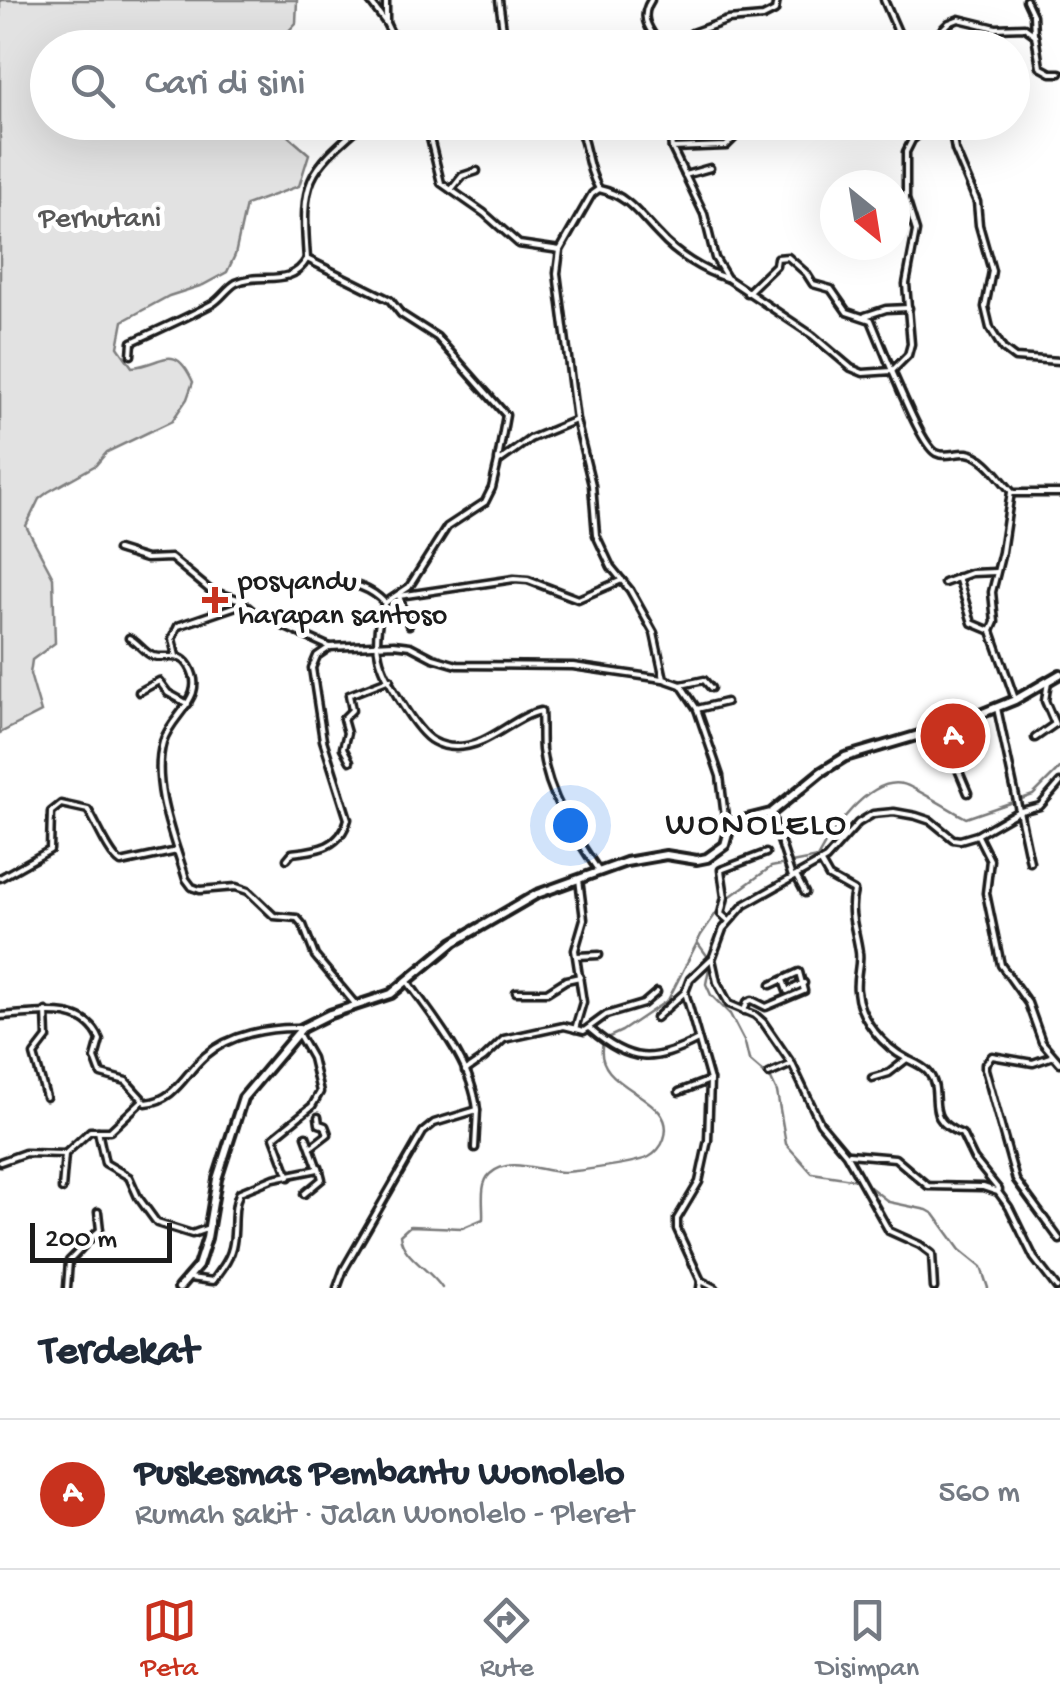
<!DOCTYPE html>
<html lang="id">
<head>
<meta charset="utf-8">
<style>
	:root { --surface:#fff; --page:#f2f2f3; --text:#1f2937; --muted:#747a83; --line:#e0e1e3; --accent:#c8321e }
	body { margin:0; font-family:"Gochi Hand",sans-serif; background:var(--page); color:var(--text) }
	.compass { position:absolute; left:820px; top:170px; width:90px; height:90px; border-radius:50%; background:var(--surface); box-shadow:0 10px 40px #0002; rotate:150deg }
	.scale { position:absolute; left:30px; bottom:25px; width:142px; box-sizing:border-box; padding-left:10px; border:5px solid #1c1c1c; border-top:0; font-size:28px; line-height:35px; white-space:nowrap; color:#1c1c1c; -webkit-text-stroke:8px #fff; paint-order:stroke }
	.you { position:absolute; left:570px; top:825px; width:35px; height:35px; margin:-25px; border:8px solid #fff; border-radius:50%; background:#1a73e8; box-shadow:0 0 0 15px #1a73e833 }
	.badge { display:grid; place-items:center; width:65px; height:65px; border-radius:50%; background:var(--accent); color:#fff; font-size:32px; font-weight:700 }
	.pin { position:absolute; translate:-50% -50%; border:5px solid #fff; box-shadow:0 2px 10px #0006 }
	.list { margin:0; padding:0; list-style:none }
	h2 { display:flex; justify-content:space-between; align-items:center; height:130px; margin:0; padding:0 40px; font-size:42px }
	h2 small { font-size:32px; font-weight:400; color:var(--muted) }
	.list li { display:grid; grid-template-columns:65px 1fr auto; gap:30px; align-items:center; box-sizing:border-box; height:150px; padding:0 40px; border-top:2px solid var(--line) }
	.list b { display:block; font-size:38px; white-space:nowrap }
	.list p { margin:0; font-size:32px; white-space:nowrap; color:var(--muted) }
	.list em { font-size:32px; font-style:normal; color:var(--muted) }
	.icon { flex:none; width:55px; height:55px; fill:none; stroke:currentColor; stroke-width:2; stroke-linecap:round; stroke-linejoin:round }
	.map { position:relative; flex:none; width:1060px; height:1288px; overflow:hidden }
	.search { position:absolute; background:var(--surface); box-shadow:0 10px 40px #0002; left:30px; right:30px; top:30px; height:110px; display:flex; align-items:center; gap:25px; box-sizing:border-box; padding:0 35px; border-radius:55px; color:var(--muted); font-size:38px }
	.sheet { height:280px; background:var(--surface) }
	nav { display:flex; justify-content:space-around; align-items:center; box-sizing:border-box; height:140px; border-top:2px solid var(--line); background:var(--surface); font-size:28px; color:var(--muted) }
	nav a { display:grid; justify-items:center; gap:5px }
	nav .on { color:var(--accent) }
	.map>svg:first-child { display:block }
	.green { fill:#e2e2e2; stroke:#7f7f7f; stroke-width:2.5 }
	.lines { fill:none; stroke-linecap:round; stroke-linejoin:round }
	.stream { stroke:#7a7a7a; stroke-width:2.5 }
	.street-casing { stroke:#1c1c1c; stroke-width:11 }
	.secondary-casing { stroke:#1c1c1c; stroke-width:14 }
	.street { stroke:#fff; stroke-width:4 }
	.secondary { stroke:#fff; stroke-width:6 }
	.poi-dot { fill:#c8321e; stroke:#fff; stroke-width:4 }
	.labels { text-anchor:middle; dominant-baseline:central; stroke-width:10; stroke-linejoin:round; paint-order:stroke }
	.park-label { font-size:30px; fill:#575757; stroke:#fff }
	.poi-label { font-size:30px; fill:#1c1c1c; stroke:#fff; text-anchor:start }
	.quarter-label { font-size:35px; letter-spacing:2.5px; fill:#1c1c1c; stroke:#fff }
</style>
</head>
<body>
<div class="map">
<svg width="1060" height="1288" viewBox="0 0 1060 1288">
	<rect width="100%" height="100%" fill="#fff"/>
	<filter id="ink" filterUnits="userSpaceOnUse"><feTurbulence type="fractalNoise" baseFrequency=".01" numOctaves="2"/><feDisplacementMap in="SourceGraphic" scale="20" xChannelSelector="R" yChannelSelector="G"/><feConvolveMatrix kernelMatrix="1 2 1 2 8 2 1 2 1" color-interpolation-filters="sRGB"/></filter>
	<g filter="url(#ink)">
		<path class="green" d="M0 0H297L296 23 281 39 250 47 48 48V122L286 123 288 136 309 154 299 186 246 205 235 255 227 272 203 285 169 296 123 321 118 347 132 367C162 365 174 340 193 382L187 399 172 421 107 452 96 465 48 492 39 499 26 526 53 577 55 643 32 660 30 674 41 712 0 733Z"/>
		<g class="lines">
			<g class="stream">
				<path d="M728 898 771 867 817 858C830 833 869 776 903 784 913 786 952 811 966 818L1033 795 1060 768"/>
				<path d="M697 942 708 957"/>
				<path d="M710 963 706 984 711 995 730 1014 745 1043 749 1060 771 1079 777 1092 786 1144 812 1173 858 1180"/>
				<path d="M609 1037 622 1031 668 1000 701 935 721 906"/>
				<path d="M866 1184 889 1202 927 1210 934 1214 960 1250 981 1267 988 1288"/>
				<path d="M442 1288C430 1269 402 1257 400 1235L410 1226 462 1228 483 1219C484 1206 479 1184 490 1174 510 1155 543 1173 565 1172 579 1171 638 1163 649 1157 655 1154 662 1146 664 1139 680 1095 590 1090 603 1043"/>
			</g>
			<defs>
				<g id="street">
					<path d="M369 0 386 23"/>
					<path d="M386 0V23L398 48"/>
					<path d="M499 0 504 37 509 48"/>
					<path d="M651 0C638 20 651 30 662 48"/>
					<path d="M884 0 905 48"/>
					<path d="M1026 0 1033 15 1034 34"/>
					<path d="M684 48 692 33 728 20 763 17 775 11 777 0"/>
					<path d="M930 48 935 37 949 23 959 19 996 28 1024 27 1035 35 1040 67 1051 73H1060"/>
					<path d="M365 122C306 173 301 179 307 259L390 300 401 314 437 337 506 415 498 460"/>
					<path d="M426 122 441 183 484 213 519 244 560 250"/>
					<path d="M577 122C588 145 586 167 599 189 628 195 640 216 660 236 676 254 703 271 726 278"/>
					<path d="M669 122 672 148 704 214 715 258 727 278 812 335 851 368 863 373 892 371C900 388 922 445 936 453 946 458 956 452 967 453 987 456 1000 480 1013 493H1060"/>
					<path d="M950 122 955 150 977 202 979 225 992 271 985 307 990 328 1003 349 1015 358 1060 361"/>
					<path d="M672 148 726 146 741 131"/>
					<path d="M685 175 710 168"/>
					<path d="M599 189 592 194 560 250 557 273 576 420 592 485 596 535 611 567 630 590 654 633 664 679 681 685 697 709 720 776 725 817 731 823"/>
					<path d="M451 190 462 176 477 171"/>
					<path d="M747 293 776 265 777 258 788 257 806 273 813 284 831 289 847 312 871 320 892 371 908 355 911 344 906 284 916 231 906 199V152L912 140 919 134 950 123"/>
					<path d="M865 316 886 309 909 308"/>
					<path d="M131 355 132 342C158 330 186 318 212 304 221 299 227 288 236 283 261 271 290 289 307 259"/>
					<path d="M576 420 530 439 498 462 492 488 485 502 447 527 409 587 385 603C378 616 375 641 379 656 383 676 416 732 433 741 440 745 449 747 456 747 489 747 512 717 541 711 542 724 541 737 542 750 548 796 573 833 598 870"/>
					<path d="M1011 492 1002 552 992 592 995 622 991 631 1015 699"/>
					<path d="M117 550 146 559 171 558 211 591 238 599 256 614 330 647"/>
					<path d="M958 577 972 623 991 631"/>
					<path d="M315 583C339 580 366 583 384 602"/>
					<path d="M944 583 971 573 996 572"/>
					<path d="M409 625 399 596 514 579 528 580 578 599 622 580"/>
					<path d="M129 638C138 642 144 653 153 656 167 660 180 651 189 666 208 698 171 714 163 742 151 784 174 839 186 879L192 887 200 890 236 887 248 891 274 916 297 918 303 925 315 956 356 1005"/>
					<path d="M176 656 172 639 178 626 242 604"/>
					<path d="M681 685 704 680 711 688"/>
					<path d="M139 692 159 681 168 693 188 704"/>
					<path d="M997 708 1030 862"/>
					<path d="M697 709 726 702"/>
					<path d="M941 729 968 793"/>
					<path d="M1035 738 1055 724 1045 701 1048 681"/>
					<path d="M350 761 343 748 347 733 343 719 352 710 349 695 390 679"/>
					<path d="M771 813 792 877"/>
					<path d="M978 836 990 860 986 893 1001 965 1028 1003 1042 1042 1060 1063"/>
					<path d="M287 859 292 853C318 850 340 848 348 819L323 740 312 668 317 656 330 647 394 644 410 646 433 658 457 665 573 666 663 679"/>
					<path d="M821 863 829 877 854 891C848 914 856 929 859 952 861 965 855 978 857 991 859 1019 884 1047 907 1059"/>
					<path d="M796 876 805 893"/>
					<path d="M0 878 50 850 51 812 61 804 88 810C97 824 109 855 121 863L177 851"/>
					<path d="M729 921 721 914 725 897 721 870 766 853"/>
					<path d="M577 956 599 955"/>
					<path d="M783 980 787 991 804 983"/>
					<path d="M516 992H547L566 980 580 977"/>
					<path d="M46 1011 47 1038 34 1055 46 1097"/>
					<path d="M744 1011 747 1002 752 1000 766 1007 804 991 799 972 771 985"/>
					<path d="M0 1016C32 1015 85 1001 100 1040L95 1058 101 1074 126 1081 146 1103C175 1101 185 1073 205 1056 230 1034 269 1027 302 1028"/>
					<path d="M656 1018 685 992"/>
					<path d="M575 1029 583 1002 575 950 584 919 579 879"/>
					<path d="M590 1029C630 1064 654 1063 698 1040"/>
					<path d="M1053 1056 1033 1063 992 1056 985 1064V1069L1016 1180 1060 1240"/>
					<path d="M465 1071 484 1058 504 1039 564 1026 584 1031 606 1015 643 1004 657 992"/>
					<path d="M769 1074 792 1064"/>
					<path d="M872 1078 889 1073 907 1059C913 1062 923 1066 928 1072 946 1094 920 1118 962 1134L974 1159 999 1190"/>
					<path d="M679 1092 710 1080"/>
					<path d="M98 1131 105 1163 129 1177 138 1197 157 1223 192 1234 206 1229"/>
					<path d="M311 1147 328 1134 325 1126 319 1124 318 1117"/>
					<path d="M475 1148 477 1110"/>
					<path d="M849 1154 895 1158 928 1186 983 1187 998 1192 1009 1207 1034 1258 1057 1288"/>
					<path d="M0 1162 25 1153 65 1154"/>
					<path d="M289 1177 274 1137 312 1106 320 1092 312 1058 299 1035"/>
					<path d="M62 1189 65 1154 90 1131H110L142 1101"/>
					<path d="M304 1194 322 1179 319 1167"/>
					<path d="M190 1278 213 1281C222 1269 231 1258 233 1243 236 1226 232 1207 240 1192L274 1178 318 1169 306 1136"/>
					<path d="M701 1281 715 1288"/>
					<path d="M67 1288 69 1261C80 1251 87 1240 100 1230L98 1212"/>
					<path d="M337 1288 344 1269 423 1132 434 1123 477 1110C472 1063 435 1020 408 982"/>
					<path d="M700 1288 701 1281 677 1229V1219L699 1182 708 1140 710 1080 685 992 690 979 711 959"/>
					<path d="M934 1288 932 1254 920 1245 889 1231 846 1154 820 1123 792 1064 763 1022 755 1015 729 1004 717 982 712 959 723 929 744 905 826 859 858 823 873 814 894 812 916 816 931 821 953 839 960 840 977 835 1017 812 1040 806 1060 783"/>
				</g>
				<path id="secondary" d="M179 1288 198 1266 207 1238 217 1179 243 1098 302 1028 330 1014 391 994 454 942 537 894 626 862 666 855 697 860 707 858 725 845 731 823 771 813 821 772 845 757 953 725 1015 700 1060 674"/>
			</defs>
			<use href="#street" class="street-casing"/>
			<use href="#secondary" class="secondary-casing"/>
			<use href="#street" class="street"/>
			<use href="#secondary" class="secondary"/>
		</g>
	</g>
	<path class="poi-dot" d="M210 585h10v10h10v10h-10v10h-10v-10h-10v-10h10z"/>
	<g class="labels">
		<g class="park-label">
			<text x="100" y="220">Perhutani</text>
		</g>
		<g class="poi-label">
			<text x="238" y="583">posyandu<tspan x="238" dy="34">harapan santoso</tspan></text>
		</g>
		<g class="quarter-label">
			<text x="757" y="826">WONOLELO</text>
		</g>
	</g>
</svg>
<svg class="compass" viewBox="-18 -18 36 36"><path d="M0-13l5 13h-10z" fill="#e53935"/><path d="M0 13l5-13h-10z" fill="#747a83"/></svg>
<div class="scale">200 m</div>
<div class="you"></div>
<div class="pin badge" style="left:953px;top:736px">A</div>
<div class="search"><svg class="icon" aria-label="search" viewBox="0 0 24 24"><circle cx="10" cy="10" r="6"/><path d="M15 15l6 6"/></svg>Cari di sini</div>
</div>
<section class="sheet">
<h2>Terdekat<small></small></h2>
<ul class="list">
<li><span class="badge">A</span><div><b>Puskesmas Pembantu Wonolelo</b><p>Rumah sakit · Jalan Wonolelo - Pleret</p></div><em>560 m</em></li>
</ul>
</section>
<nav>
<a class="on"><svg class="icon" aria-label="map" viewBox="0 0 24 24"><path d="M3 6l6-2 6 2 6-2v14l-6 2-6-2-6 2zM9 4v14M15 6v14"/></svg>Peta</a>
<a><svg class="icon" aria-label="directions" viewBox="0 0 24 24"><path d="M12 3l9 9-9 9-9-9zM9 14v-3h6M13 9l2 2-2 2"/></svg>Rute</a>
<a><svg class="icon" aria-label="saved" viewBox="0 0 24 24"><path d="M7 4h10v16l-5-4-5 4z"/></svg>Disimpan</a>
</nav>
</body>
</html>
